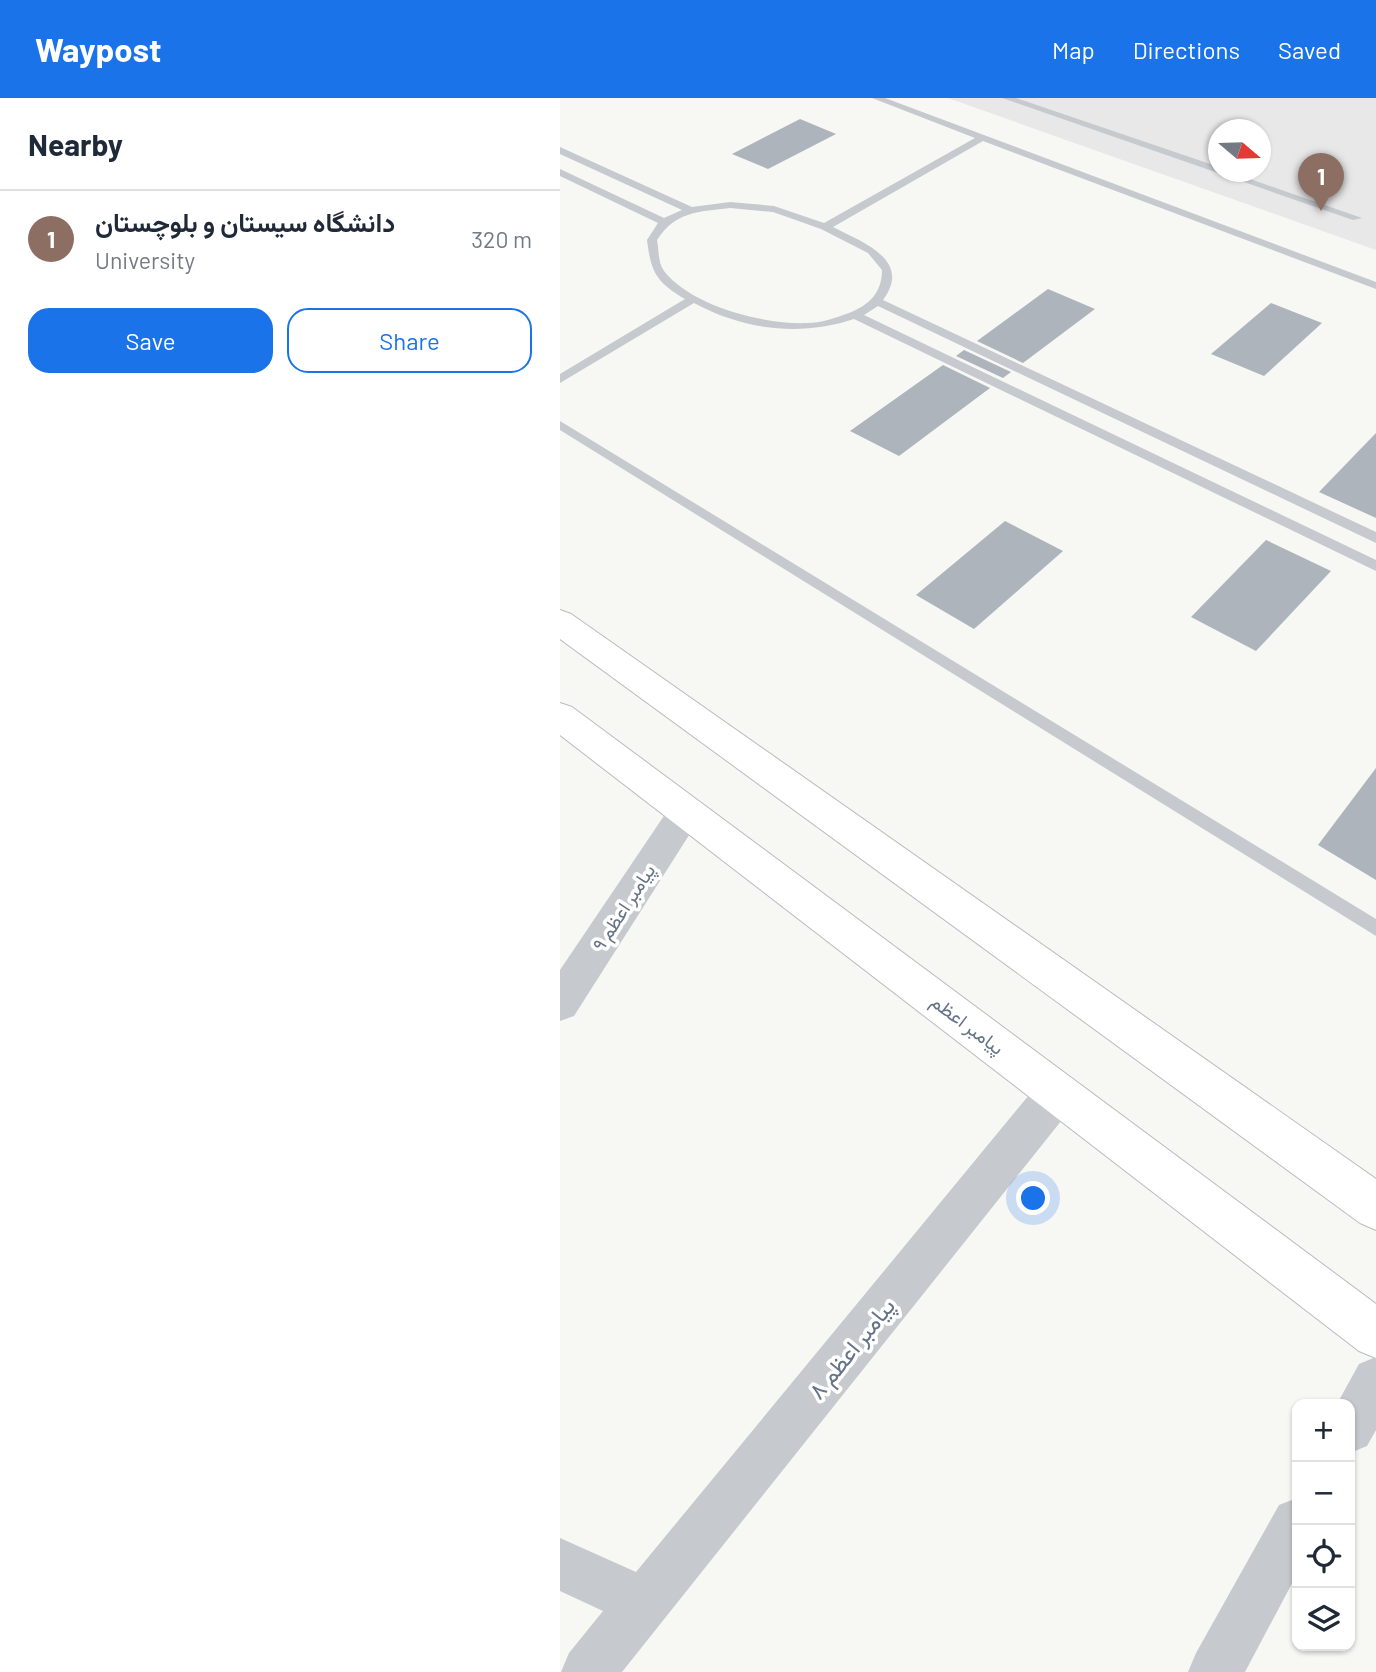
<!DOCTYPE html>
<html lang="en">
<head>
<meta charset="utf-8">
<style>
	:root { --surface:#fff; --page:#f6f6f7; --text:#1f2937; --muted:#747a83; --line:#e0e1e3; --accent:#1a73e8 }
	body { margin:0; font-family:Barlow,Vazirmatn,sans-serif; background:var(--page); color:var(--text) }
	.controls { position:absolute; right:21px; bottom:21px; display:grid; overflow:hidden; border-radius:14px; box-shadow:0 2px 5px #0004 }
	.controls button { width:63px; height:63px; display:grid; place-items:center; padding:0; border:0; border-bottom:2px solid var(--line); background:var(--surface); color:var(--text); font:35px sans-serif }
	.compass { position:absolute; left:648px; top:21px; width:63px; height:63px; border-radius:50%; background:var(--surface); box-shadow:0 2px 5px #0004; rotate:109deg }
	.you { position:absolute; left:474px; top:1101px; width:24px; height:24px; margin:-18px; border:5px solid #fff; border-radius:50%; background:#1a73e8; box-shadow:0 0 0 10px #1a73e833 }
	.badge { display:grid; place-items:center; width:46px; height:46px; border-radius:50%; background:var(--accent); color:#fff; font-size:23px; font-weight:700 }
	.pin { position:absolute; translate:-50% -58px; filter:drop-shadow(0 2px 4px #0008) }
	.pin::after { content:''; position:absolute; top:37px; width:24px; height:21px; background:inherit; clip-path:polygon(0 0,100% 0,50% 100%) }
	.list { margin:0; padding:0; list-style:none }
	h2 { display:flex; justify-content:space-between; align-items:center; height:91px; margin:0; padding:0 28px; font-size:30px }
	h2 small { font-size:23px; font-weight:400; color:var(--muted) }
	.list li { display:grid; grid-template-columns:46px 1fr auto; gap:21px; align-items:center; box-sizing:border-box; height:98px; padding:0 28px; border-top:2px solid var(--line) }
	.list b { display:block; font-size:26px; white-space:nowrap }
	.list p { margin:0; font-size:23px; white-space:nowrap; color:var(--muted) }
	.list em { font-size:23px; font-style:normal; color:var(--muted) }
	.actions { display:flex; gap:14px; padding:21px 28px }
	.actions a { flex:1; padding:16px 0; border:2px solid var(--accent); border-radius:21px; text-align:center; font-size:24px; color:var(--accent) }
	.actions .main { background:var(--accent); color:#fff }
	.icon { flex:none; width:38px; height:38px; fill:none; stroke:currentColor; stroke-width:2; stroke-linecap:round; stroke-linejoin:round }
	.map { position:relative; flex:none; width:816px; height:1574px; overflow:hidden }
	header { display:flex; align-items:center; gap:42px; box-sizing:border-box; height:98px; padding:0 35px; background:var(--accent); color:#fff }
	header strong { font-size:33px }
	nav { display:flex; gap:38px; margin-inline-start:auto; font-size:24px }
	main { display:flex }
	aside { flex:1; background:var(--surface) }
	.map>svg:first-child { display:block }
	.built { fill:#e7e8e7; fill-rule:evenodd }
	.building { fill:#adb4bb }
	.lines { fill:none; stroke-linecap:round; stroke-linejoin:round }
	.secondary-casing { stroke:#b8bcc2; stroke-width:2 }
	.lane { fill:#c6c9cd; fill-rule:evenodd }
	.street { fill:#c6c9cd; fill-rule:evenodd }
	.secondary { fill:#fff; fill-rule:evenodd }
	.labels { text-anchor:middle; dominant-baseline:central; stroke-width:7; stroke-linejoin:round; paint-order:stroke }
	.street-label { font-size:19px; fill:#647386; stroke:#fff }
	.near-street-label { font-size:23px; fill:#647386; stroke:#fff }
</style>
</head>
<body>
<header>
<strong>Waypost</strong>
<nav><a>Map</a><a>Directions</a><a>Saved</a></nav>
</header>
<main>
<aside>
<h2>Nearby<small></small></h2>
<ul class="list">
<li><span class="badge" style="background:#8d6e63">1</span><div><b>دانشگاه سیستان و بلوچستان</b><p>University</p></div><em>320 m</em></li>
</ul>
<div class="actions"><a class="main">Save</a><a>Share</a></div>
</aside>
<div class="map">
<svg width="816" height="1574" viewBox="0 0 816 1574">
	<rect width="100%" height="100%" fill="#f7f7f4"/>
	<path class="built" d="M388 0H816V152ZM659 32H701V74H659Z"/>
	<g class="building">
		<path d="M240 21 276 36 208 71 172 56Z"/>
		<path d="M488 191 535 211 463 265 417 243Z"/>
		<path d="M711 205 762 225 704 278 651 256Z"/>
		<path d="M404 252 451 274 443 280 396 258Z"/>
		<path d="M383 267 430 290 339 358 290 333Z"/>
		<path d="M816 335V420L759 394Z"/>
		<path d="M445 423 503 453 414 531 356 497Z"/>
		<path d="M706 442 771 473 696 553 631 519Z"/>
		<path d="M816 670V782L758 747Z"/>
	</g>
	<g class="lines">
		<defs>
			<g id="secondary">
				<path d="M0 512 11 516 816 1081V1132L800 1125 0 541Z"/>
				<path d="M0 605 12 609 816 1206V1260L799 1253 0 637Z"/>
			</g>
		</defs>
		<use href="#secondary" class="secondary-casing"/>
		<g class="lane">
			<path d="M312 0H325L816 184V191L423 43 273 129C302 144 353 162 323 202L816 434V445L318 208 304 217 816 462V473L294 221C240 239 184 232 134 205L0 285V276L125 201C96 184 91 174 87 142L98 125 0 78V71L104 120 122 112 0 56V49L132 109 170 104 214 108 264 125 415 40ZM170 110 213 114 261 131 308 155 322 172C322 195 309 207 289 215 275 220 261 225 247 225 205 227 131 208 104 173 98 165 99 152 97 142 116 113 138 114 170 110Z"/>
			<path d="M442 0H456L659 69V74H670L802 120 793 122Z"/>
			<path d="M0 323 816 821V838L0 332Z"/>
		</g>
		<g class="street">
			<path d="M126 699 138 703 144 713 138 723 14 918 0 923V872L114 703Z"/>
			<path d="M498 974 513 980 519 994 513 1008 62 1574H1L9 1555 43 1513 0 1493V1440L76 1474 483 980Z"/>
			<path d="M816 1259V1332L807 1348 790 1355V1306H777L799 1266Z"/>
			<path d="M737 1400V1476L685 1574H628L636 1555 719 1407Z"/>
		</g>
		<use href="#secondary" class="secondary"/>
	</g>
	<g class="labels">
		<g class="street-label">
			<text transform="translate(63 809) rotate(-57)">پیامبر اعظم ۹</text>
			<text transform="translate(408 926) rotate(37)">پیامبر اعظم</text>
		</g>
		<g class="near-street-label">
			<text transform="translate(291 1250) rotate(-51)">پیامبر اعظم ۸</text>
		</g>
	</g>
</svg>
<div class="controls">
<button>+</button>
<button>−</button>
<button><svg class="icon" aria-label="locate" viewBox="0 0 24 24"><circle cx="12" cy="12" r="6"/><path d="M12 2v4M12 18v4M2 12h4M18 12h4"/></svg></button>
<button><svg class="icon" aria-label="layers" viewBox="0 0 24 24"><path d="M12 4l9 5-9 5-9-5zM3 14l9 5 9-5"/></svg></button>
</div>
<svg class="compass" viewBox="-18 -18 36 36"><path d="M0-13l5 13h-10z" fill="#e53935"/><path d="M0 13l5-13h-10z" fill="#747a83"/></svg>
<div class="you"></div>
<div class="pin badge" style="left:761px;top:113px;background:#8d6e63">1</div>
</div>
</main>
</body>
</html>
